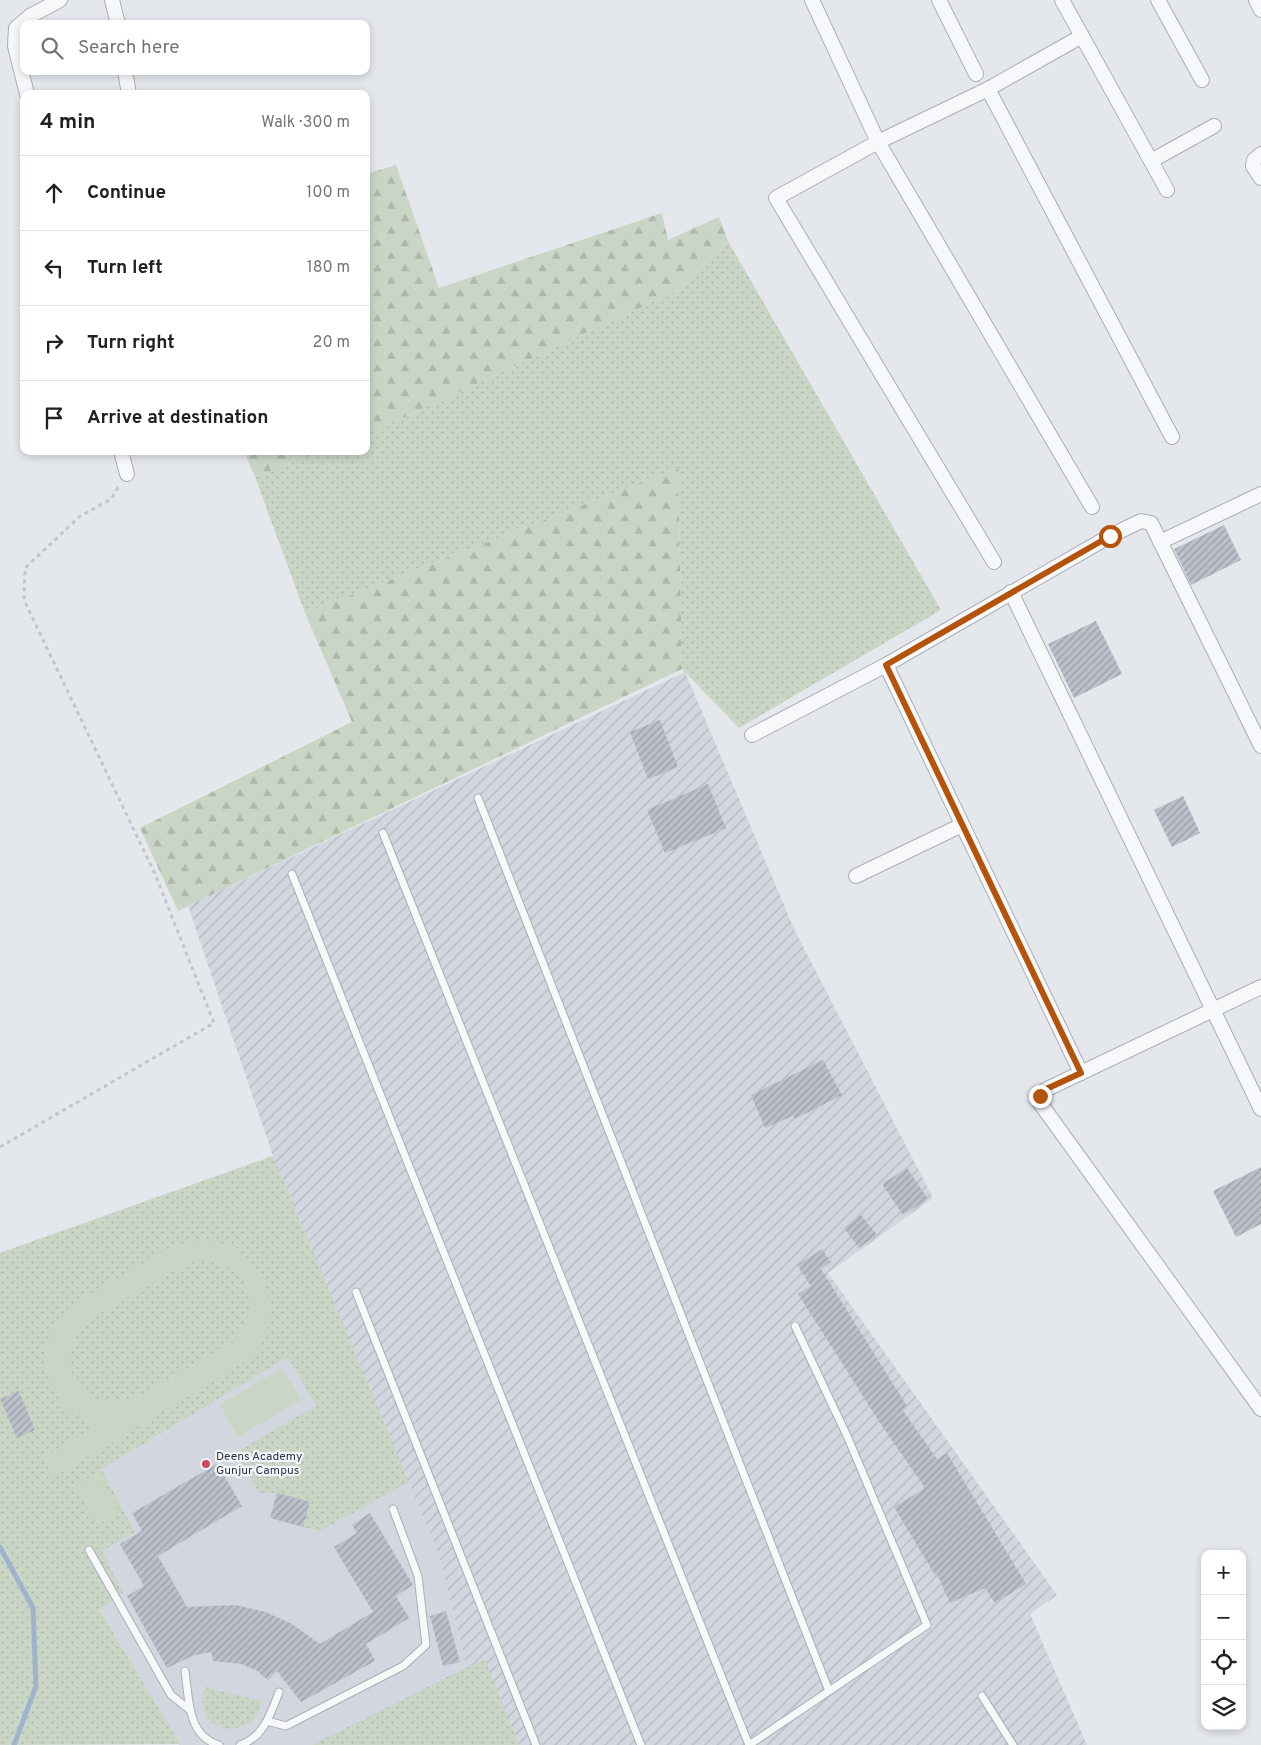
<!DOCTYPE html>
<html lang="en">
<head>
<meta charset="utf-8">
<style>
	:root { --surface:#fff; --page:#f6f6f6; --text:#202124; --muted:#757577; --line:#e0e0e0 }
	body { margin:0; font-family:Overpass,sans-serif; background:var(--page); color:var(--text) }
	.controls { position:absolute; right:15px; bottom:15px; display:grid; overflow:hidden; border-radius:10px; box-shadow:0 2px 8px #0003 }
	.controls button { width:45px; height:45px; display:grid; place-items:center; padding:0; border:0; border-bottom:1px solid var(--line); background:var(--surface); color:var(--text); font:25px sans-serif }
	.stop { position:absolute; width:15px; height:15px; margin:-11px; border:4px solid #b45309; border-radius:50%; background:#fff }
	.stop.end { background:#b45309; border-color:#fff; box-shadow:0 1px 5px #0008 }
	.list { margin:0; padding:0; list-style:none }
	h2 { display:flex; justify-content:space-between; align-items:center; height:65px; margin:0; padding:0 20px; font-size:21px }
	h2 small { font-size:16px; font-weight:400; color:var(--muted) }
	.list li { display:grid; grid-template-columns:32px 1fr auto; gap:15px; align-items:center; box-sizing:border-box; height:75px; padding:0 20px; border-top:1px solid var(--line) }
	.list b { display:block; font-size:19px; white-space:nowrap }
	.list em { font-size:16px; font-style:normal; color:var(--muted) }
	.icon { flex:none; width:28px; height:28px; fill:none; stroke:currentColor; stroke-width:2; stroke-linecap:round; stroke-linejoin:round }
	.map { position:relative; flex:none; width:1261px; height:1745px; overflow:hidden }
	.search { position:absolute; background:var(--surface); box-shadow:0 2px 8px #0003; left:20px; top:20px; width:350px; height:55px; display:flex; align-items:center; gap:12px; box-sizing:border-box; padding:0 18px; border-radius:10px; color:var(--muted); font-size:19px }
	.panel { position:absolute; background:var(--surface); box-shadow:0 2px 8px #0003; left:20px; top:90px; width:350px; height:365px; border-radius:10px }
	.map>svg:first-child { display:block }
	.built { fill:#d2d6de }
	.industrial { fill:url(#industrial-furrows) }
	.grass { fill:url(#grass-dots) }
	.forest { fill:url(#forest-firs) }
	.garden { fill:#c9d6c5; fill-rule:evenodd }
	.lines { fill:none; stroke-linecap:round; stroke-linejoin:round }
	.stream { stroke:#9fb4cc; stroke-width:5 }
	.building { fill:url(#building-hatch) }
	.lane-casing { stroke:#a9aeb7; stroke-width:9 }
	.street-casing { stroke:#a9aeb7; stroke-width:16 }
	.path { stroke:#c2c5cb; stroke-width:3; stroke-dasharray:4 4; stroke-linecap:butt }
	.lane { stroke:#f7f8fa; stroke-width:7 }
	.street { stroke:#f7f8fa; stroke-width:14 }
	.route { stroke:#b45309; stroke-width:6 }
	.poi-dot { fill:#d1495b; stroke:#f4f6f9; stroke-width:2 }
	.labels { text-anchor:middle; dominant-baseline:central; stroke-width:4.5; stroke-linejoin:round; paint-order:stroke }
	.poi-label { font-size:12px; fill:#2b3445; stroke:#f4f6f9; text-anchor:start }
</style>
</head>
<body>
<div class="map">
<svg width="1261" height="1745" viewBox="0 0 1261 1745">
	<defs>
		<pattern id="industrial-furrows" width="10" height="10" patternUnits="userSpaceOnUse" patternTransform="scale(1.25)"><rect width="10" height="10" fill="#d2d6de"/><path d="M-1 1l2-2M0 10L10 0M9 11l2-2" fill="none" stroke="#b4b8c0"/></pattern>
		<pattern id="grass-dots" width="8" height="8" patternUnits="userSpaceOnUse" patternTransform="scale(1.25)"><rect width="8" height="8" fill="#c9d6c5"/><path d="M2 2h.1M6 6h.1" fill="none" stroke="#adb8ab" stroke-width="1.8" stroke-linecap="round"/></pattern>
		<pattern id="forest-firs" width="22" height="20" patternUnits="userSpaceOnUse" patternTransform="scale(1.25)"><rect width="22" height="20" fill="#c9d6c5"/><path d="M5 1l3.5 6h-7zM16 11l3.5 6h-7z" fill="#adb8ab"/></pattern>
		<pattern id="building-hatch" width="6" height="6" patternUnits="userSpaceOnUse" patternTransform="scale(1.25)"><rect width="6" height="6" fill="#bbc0ca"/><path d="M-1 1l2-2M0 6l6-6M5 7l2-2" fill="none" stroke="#989da6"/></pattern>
	</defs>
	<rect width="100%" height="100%" fill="#e4e7ec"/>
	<path class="built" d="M273 1156 439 1555 467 1667 312 1745H179L100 1609 0 1253Z"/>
	<path class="industrial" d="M685 672 795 931 933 1198 828 1273 1057 1595 1030 1614 1087 1745H312L467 1667 439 1555 273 1156 188 906Z"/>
	<g class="grass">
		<path d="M728 241 941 610 739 728 682 669 678 468 305 613 255 477 320 451H366V433L410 415 678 290Z"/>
		<path d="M273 1156 409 1482 320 1531 303 1527 310 1502 277 1493H259L236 1452 316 1406 288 1357 101 1469 135 1532 102 1551 123 1593 100 1610 180 1744 0 1745V1253Z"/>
		<path d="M485 1660 519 1745H312L467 1667Z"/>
		<path d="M205 1687 262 1701C254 1745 189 1734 205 1687Z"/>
	</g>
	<g class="forest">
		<path d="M396 165 439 288 662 213 668 240 719 217 728 241 678 290 410 415 366 433V174Z"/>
		<path d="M244 451H320L255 477Z"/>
		<path d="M678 468 682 669 178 911 140 828 352 722 305 613Z"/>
	</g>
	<g class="garden">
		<path d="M206 1241C213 1242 222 1243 229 1246 265 1262 281 1309 261 1343 257 1350 251 1355 246 1361L54 1477 43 1458 97 1425 86 1422 67 1409 53 1391 46 1369 47 1346 55 1324 69 1307 163 1252 184 1243ZM204 1260C250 1266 265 1308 233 1342L131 1400C77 1412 51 1361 86 1321L188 1263Z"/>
		<path d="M282 1368 301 1400 238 1437 220 1405Z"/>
		<path d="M98 1473 120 1512 97 1525 75 1486Z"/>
	</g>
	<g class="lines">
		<path class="stream" d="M0 1547 33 1608 36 1686 14 1745"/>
	</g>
	<g class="building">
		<path d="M1224 525 1241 560 1191 585 1174 549Z"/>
		<path d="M1096 621 1122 674 1074 698 1048 644Z"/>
		<path d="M660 720 678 767 648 779 630 732Z"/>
		<path d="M708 784 726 828 665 853 647 810Z"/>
		<path d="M1183 796 1200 833 1172 847 1154 810Z"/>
		<path d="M823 1060 842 1095 795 1119 793 1116 765 1128 751 1095Z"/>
		<path d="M1261 1167V1224L1236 1237 1213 1191Z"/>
		<path d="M907 1168 928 1199 903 1215 882 1184Z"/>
		<path d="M861 1215 877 1235 859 1248 844 1228Z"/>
		<path d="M822 1249 831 1262 821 1269 907 1406 902 1409 937 1459 947 1453 1026 1584 995 1603 985 1588 950 1603 937 1574 935 1575 894 1507 925 1488 880 1423 798 1294 811 1286 797 1265Z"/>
		<path d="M19 1391 35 1430 17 1438 0 1399Z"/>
		<path d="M217 1464 242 1506 158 1556 187 1607 236 1605 266 1612 292 1624 320 1644 373 1612 334 1547 357 1533 352 1525 370 1513 413 1585 396 1596 409 1618 366 1644 375 1661 301 1702 277 1671 268 1680 256 1670 241 1664 213 1661 211 1652 195 1655 167 1668 127 1596 144 1586 120 1544 142 1531 132 1513Z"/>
		<path d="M277 1493 310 1502 303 1527 270 1518Z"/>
		<path d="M446 1611 460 1662 443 1666 430 1616Z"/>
	</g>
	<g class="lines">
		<defs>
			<g id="lane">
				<path d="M478 798 829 1691"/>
				<path d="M383 833 749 1745"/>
				<path d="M292 874 641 1745"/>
				<path d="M356 1292 536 1745"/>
				<path d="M89 1550 171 1695 190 1710"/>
				<path d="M185 1671C189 1698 187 1736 219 1745"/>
				<path d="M982 1696 1013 1745"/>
				<path d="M267 1721 286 1726 403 1666 426 1645 418 1576 393 1509"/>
				<path d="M240 1745C264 1737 271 1713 279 1692"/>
				<path d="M749 1745 927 1625 848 1438 795 1326"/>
			</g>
			<g id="street">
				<path d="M112 0 118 24"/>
				<path d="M812 0 878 142 1092 507"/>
				<path d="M939 0 976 74"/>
				<path d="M1062 0 1167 190"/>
				<path d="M1158 0 1202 80"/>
				<path d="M1256 0 1261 10"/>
				<path d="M125 71 129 94"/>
				<path d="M988 89 1172 437"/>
				<path d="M27 94 15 46 16 28 30 16 60 0"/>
				<path d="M1261 154 1254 160 1253 166 1261 178"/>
				<path d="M1151 161 1214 126"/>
				<path d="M121 451 127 474"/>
				<path d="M1160 542 1261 494"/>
				<path d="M994 562 776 198 878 142 988 89 1082 36"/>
				<path d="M1011 592 1261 1109"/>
				<path d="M886 665 1081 1073"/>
				<path d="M752 735 886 665 1110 536 1141 521 1151 523 1261 746"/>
				<path d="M856 876 962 825"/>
				<path d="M1261 987 1045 1090 1040 1096V1103L1261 1409"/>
			</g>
		</defs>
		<use href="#lane" class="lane-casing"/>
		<use href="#street" class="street-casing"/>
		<path class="path" d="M0 1147 214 1023 155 874 24 600 25 568 79 517 111 499 119 486"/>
		<use href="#lane" class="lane"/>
		<use href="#street" class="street"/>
	</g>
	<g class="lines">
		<path class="route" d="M1040 1096 1044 1090 1081 1073 886 665 1110 536"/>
	</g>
	<circle class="poi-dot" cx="206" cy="1464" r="5"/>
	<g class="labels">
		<g class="poi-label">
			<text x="216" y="1457">Deens Academy<tspan x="216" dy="14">Gunjur Campus</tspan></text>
		</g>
	</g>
</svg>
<div class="controls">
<button>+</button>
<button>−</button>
<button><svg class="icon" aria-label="locate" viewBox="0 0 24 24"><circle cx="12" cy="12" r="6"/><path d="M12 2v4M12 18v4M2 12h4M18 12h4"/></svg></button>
<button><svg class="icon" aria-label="layers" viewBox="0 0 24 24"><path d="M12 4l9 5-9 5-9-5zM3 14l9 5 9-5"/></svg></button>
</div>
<div class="stop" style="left:1110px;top:536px"></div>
<div class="stop end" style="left:1040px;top:1096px"></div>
<div class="search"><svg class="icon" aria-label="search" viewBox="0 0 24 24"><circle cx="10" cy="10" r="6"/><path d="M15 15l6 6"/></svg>Search here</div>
<section class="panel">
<h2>4 min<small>Walk · 300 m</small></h2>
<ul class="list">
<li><svg class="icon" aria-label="ahead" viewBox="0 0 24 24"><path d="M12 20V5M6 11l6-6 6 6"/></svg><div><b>Continue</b></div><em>100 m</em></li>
<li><svg class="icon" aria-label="left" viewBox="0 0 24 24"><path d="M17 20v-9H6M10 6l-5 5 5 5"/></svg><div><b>Turn left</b></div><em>180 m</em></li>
<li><svg class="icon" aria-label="right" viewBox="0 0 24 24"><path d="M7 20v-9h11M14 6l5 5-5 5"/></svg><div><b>Turn right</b></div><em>20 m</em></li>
<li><svg class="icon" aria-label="arrive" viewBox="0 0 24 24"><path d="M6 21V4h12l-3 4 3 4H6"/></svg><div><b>Arrive at destination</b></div></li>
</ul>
</section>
</div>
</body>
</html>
